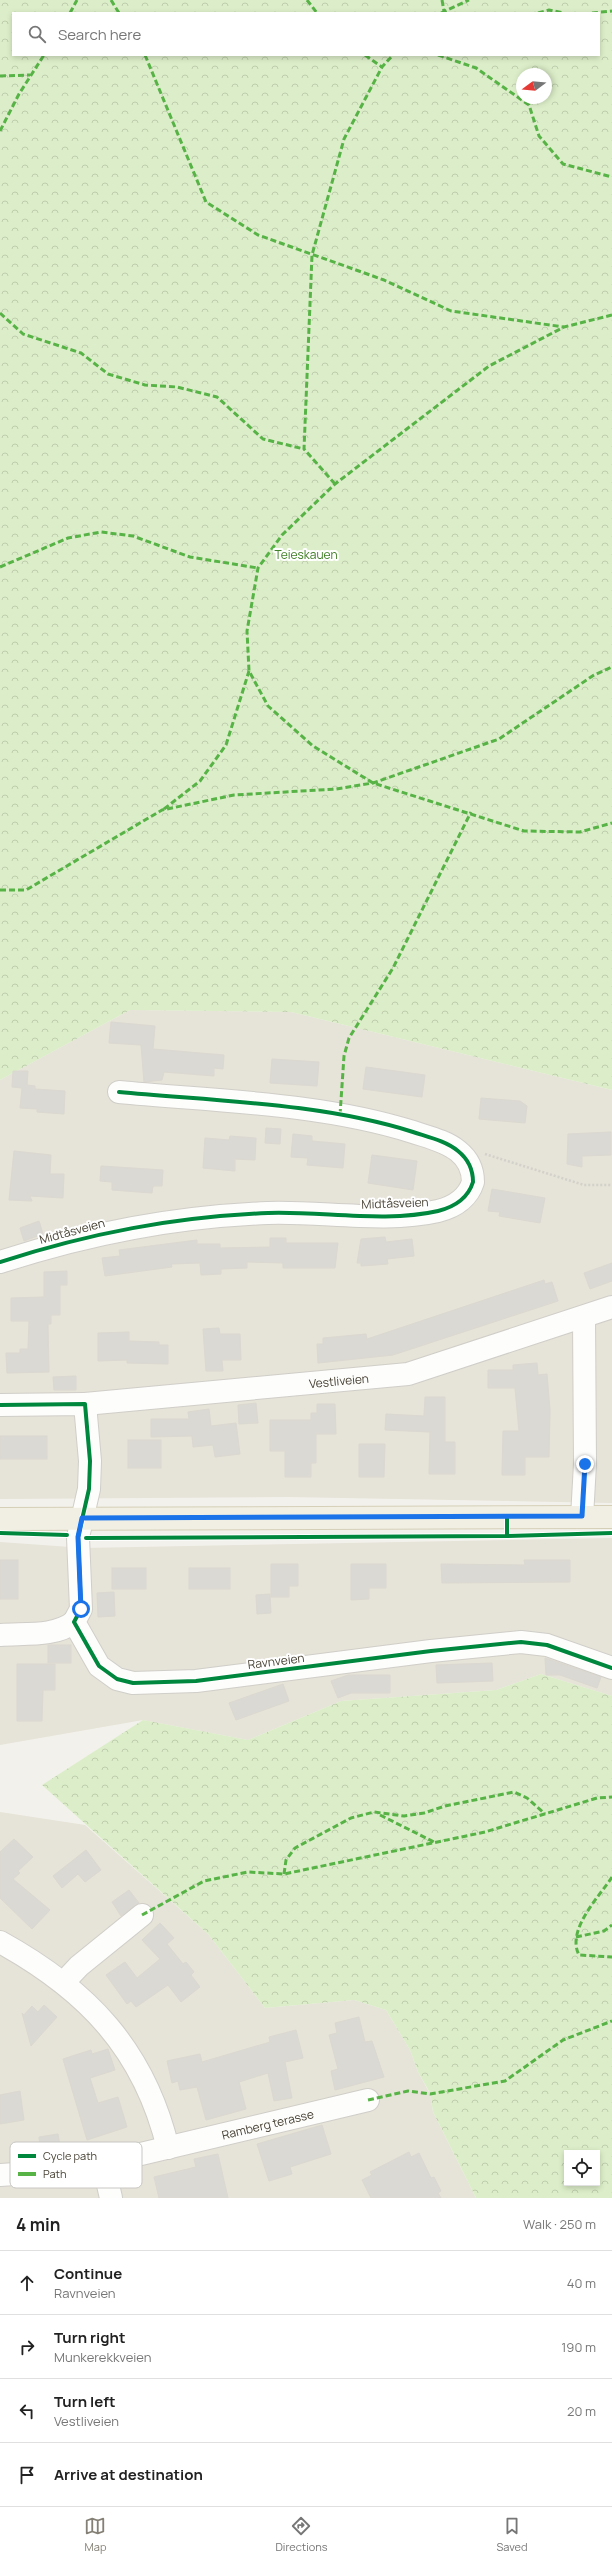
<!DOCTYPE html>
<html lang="en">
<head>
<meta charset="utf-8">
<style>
	:root { --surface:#fff; --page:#f6f6f6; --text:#222; --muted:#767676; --line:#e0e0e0; --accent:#848075 }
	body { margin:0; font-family:Manrope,sans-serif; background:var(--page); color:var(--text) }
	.controls { position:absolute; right:12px; bottom:12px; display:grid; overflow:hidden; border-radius:0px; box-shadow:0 2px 6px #0003 }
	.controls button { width:36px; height:36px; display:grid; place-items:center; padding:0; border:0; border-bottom:1px solid var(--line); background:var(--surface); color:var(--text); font:20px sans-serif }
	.compass { position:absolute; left:516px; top:68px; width:36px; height:36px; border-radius:50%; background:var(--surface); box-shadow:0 2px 6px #0003; rotate:254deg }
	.stop { position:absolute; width:12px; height:12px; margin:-9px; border:3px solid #1a73e8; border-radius:50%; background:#fff }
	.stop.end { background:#1a73e8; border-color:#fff; box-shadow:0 1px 4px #0008 }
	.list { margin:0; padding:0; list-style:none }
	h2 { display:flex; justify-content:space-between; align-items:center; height:52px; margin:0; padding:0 16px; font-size:17px }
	h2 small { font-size:13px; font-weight:400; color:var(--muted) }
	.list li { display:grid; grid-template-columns:26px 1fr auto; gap:12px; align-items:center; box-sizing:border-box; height:64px; padding:0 16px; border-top:1px solid var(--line) }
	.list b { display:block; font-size:15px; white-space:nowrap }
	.list p { margin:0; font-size:13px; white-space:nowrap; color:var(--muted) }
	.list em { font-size:13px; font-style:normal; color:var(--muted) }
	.icon { flex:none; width:22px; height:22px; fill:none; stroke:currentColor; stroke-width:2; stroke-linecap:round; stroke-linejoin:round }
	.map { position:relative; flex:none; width:612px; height:2198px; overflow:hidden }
	.search { position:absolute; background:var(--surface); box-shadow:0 2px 6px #0003; left:12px; right:12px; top:12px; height:44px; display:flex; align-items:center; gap:10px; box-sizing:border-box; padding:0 14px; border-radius:0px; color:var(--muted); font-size:15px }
	.sheet { height:308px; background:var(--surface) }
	nav { display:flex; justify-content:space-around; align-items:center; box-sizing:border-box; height:56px; border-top:1px solid var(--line); background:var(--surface); font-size:11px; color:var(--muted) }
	nav a { display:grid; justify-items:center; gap:2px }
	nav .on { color:var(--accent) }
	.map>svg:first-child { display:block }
	.residential { fill:#e6e3d8 }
	.forest { fill:url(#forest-crowns); fill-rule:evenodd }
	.building { fill:#dbd9d3; stroke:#dad8d0 }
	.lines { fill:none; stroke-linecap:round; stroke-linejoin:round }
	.minor-casing { stroke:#d0cec8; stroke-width:24 }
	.major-casing { stroke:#d5cfb7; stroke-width:24 }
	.path { stroke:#d2d1ca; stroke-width:2.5; stroke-dasharray:2 2; stroke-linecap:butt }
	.minor { stroke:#fdfdfc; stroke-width:22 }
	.major { stroke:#f1efe4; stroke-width:22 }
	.quiet { stroke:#57b346; stroke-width:3; stroke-dasharray:6 3; stroke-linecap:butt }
	.cycleway-casing { stroke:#fff; stroke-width:6 }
	.cycleway { stroke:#00873e; stroke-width:4 }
	.route { stroke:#1a73e8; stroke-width:5 }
	.labels { text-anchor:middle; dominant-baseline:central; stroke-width:4; stroke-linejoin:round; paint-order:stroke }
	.park-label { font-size:12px; fill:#3f7f25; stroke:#fff }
	.street-label { font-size:12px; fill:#494336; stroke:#fff }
	.key { fill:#fff; stroke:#c8c7c3; stroke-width:1 }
	.key-label { font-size:11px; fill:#494336 }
</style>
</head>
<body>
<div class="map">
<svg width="612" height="2198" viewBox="0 0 612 2198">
	<defs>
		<pattern id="forest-crowns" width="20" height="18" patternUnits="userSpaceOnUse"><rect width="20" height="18" fill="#dceec9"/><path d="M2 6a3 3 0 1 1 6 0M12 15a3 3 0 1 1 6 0" fill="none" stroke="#becdad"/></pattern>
	</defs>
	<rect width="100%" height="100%" fill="#f2f1eb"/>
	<g class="residential">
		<path d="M130 1010 291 1012 612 1090V1503L288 1497 0 1499V1080Z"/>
		<path d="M612 1538V1696L541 1674 496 1690 341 1701 248 1740 143 1720 0 1745V1542L84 1548Z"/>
		<path d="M0 1812 85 1825 208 1934 265 2008 354 2000 386 2010 410 2050 418 2072 430 2094 433 2112 476 2198H0Z"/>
	</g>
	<g class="forest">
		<path d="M0 0H612V1090L291 1012 130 1010 0 1080ZM13 13H599V55H13ZM522 74H546V98H522Z"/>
		<path d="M541 1674 612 1696V2198H476L433 2112 430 2093 418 2072 410 2050 386 2010 354 2000 265 2008 208 1934 42 1785 143 1720 248 1740 341 1701 496 1690ZM567 2153H597V2183H567Z"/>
	</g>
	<g class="building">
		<path d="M111 1022 155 1026 153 1049 224 1055 223 1069 214 1068V1076L164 1072 162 1080 144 1082 141 1045 109 1043Z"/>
		<path d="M272 1059 319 1062 317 1086 270 1083Z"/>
		<path d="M366 1067 425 1075 422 1097 363 1089Z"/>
		<path d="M13 1071H28L27 1085 35 1086V1089L65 1091 64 1114 37 1112V1109L20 1108 22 1088 12 1087Z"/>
		<path d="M481 1098 520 1101 527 1106 525 1123 479 1119Z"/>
		<path d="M266 1128 281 1129 280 1144 265 1143Z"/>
		<path d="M611 1132V1155L582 1156V1167L567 1164 568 1134Z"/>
		<path d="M293 1134 312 1136V1141L345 1144 343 1168 307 1165 308 1158 291 1157Z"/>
		<path d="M230 1136 256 1138 255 1160 235 1159V1171L203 1168 205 1138 229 1140Z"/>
		<path d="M14 1151 51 1155 50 1174H64L63 1198 30 1196 32 1201 9 1200Z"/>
		<path d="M372 1155 417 1161 413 1190 368 1183Z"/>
		<path d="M101 1166 163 1170 162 1186H153L152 1193 112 1190V1182L100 1181Z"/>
		<path d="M492 1189 545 1198 540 1223 499 1216 500 1212 488 1211Z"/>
		<path d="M39 1221 43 1234 24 1241 20 1228Z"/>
		<path d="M385 1237 386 1242 412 1239 414 1256 387 1259 388 1264 361 1266V1263H357L361 1239Z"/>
		<path d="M270 1238H286V1243H338L335 1268H283V1263L247 1262V1268L221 1269V1274L201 1275 200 1263 171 1264 172 1267 105 1276 102 1258 120 1256 119 1250 197 1240V1244H220V1248L270 1247Z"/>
		<path d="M612 1263V1281L590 1289 584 1273Z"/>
		<path d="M67 1271V1285H60V1315H51V1324H48L49 1372 7 1373 6 1353H20V1349H28L29 1321H11V1298L44 1297V1272Z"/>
		<path d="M544 1280 545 1284 552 1282 558 1301 393 1355 318 1363 317 1344H323V1338L366 1334 367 1339Z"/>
		<path d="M219 1328 220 1334H240L241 1360H222L223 1371H206L203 1329Z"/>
		<path d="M129 1332V1341L159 1342V1345H168V1364L127 1363V1360L98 1361V1333Z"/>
		<path d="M537 1363 538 1375 547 1374 550 1410 549 1457H525V1475H502L503 1431H519L515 1388H488V1370H513V1365Z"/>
		<path d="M76 1376V1390H54L53 1377Z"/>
		<path d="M425 1397H445V1442H455V1474H429L430 1432 385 1430 386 1414 424 1416Z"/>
		<path d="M256 1403 258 1423 239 1424 238 1405Z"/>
		<path d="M317 1404H335L336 1434H316V1463H311V1477H285V1451H270V1420H311V1413H317Z"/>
		<path d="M209 1409 211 1426 236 1423 240 1454 215 1457 213 1445 193 1447 192 1436 151 1437V1419H189L188 1412Z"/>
		<rect x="0" y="1436" width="47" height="23"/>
		<rect x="128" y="1440" width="33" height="28"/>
		<path d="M359 1444H385L384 1477H359Z"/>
		<rect x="0" y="1560" width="18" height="39"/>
		<path d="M524 1560H570V1582L442 1583 441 1564 525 1565Z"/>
		<path d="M271 1564H298V1586H289V1597H271Z"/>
		<path d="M351 1564H386V1588H369V1599L351 1600Z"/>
		<rect x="112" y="1568" width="34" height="21"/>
		<rect x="189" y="1568" width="41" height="21"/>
		<path d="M114 1592 115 1616 98 1617 97 1593Z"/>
		<path d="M270 1594 271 1613 257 1614 256 1595Z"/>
		<rect x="48" y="1645" width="23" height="18"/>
		<path d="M545 1658 601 1677 597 1688 560 1675H546Z"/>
		<path d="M492 1663 493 1681 437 1683 436 1665Z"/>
		<path d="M17 1664H55V1690H43L42 1721H17Z"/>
		<path d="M348 1675H390V1693H351L338 1698 331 1681Z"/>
		<path d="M283 1684 289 1701 236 1720 229 1703Z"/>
		<path d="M14 1839 33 1857 18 1871 20 1873 13 1879 50 1910 32 1929 0 1898V1852Z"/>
		<path d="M86 1850 101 1870 85 1882 78 1874 62 1888 53 1876Z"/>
		<path d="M129 1890 139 1903 121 1916 112 1902Z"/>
		<path d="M160 1923 174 1938 167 1944 183 1964 186 1962 194 1972 191 1975 200 1987 181 2002 168 1985 136 2007 131 2001 127 2004 106 1975 125 1962 137 1978 160 1959 142 1940Z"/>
		<path d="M44 2005 57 2017 31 2046 22 2013 24 2015 32 2006 38 2012Z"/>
		<path d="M359 2017 365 2042 372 2041 384 2077 335 2090 331 2071 338 2069 329 2035 337 2033 335 2023Z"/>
		<path d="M296 2030 303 2058 285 2062 292 2098 274 2101 268 2073 239 2082 246 2109 206 2120 197 2087 180 2090 178 2081 172 2083 167 2061 200 2054 202 2062 270 2042 269 2037Z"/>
		<path d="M108 2049 115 2070 90 2078 98 2103 118 2097 127 2127 87 2140 63 2059 91 2050 92 2054Z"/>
		<path d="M20 2091 24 2120 0 2124V2095Z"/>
		<path d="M322 2125 331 2154 290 2167 292 2174 269 2181 257 2144Z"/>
		<path d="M58 2134 61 2153 41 2156 39 2137Z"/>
		<path d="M409 2152 411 2157 419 2153 431 2178 434 2177 441 2191 438 2193 441 2198H371L362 2180 372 2175 370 2172Z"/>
		<path d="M218 2154 228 2198H159L154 2177 196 2167 194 2159Z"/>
	</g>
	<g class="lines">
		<defs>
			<g id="minor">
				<path d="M0 1262C90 1233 174 1217 268 1213 321 1211 386 1223 438 1211 454 1207 468 1198 473 1182 473 1169 468 1159 458 1151 446 1141 428 1137 413 1132 322 1103 215 1101 119 1092"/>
				<path id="s1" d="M85 1404 408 1374 612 1307"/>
				<path d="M0 1405 85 1404 90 1461 89 1489 78 1537 81 1609 74 1622 99 1666 117 1679 133 1683 196 1681 431 1651 521 1642 547 1645 612 1668"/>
				<path d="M582 1517 585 1464 584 1317"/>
				<path d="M0 1635C24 1633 55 1637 74 1622"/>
				<path d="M0 1942C87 1990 144 2049 168 2148"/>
				<path d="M64 1982 79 1966 142 1915"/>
				<path d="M103 2163 111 2198"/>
				<path id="s2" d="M0 2175 60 2171 103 2163 368 2100"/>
			</g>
			<path id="major" d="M0 1519 612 1517"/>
		</defs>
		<use href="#minor" class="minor-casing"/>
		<use href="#major" class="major-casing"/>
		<path class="path" d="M485 1154 584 1185H612"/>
		<use href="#minor" class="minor"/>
		<use href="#major" class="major"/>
		<g class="quiet">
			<path d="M111 0 119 13"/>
			<path d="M307 0 317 13"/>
			<path d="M442 0 444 11"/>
			<path d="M70 13 77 0"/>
			<path d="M441 13 469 0"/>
			<path d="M538 13 549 10 564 13"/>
			<path d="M592 13 612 11"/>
			<path d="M145 55 206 202 258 235 384 280 451 311 564 327"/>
			<path d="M365 55 382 67"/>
			<path d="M438 55 476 68 529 105 539 136 563 164 612 177"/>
			<path d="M0 76 30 75"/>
			<path d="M0 131 19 94 44 55"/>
			<path d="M0 313 23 334 81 353 108 374 145 385 177 387 217 397 263 439 304 449"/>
			<path d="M612 315 564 327 489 366 335 484 282 535 258 568 247 631 249 671 268 706 313 746 373 783 524 831 580 832 612 823"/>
			<path d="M335 484 304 449 312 255 344 139 382 67 393 55"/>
			<path d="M0 567 68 538 101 532 133 536 190 557 258 568"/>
			<path d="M164 809 200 781 226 745 249 671"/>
			<path d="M0 890H26L162 810 234 795 336 789 373 783 499 739 594 675 612 667"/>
			<path d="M340 1115 344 1056 349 1038 393 968 471 812"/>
			<path d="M380 1815 434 1842"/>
			<path d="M284 1874 286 1860 295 1848 351 1818 374 1812 404 1816 424 1813 445 1806 514 1792 527 1798 545 1814"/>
			<path d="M612 1877C599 1897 566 1930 579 1955L612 1957"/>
			<path d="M142 1915 204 1881 248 1872 284 1874 485 1832 597 1798 612 1797"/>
			<path d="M576 1937 604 1931 612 1925"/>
			<path d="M368 2100 408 2091 430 2094 505 2081 563 2040 612 2021"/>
		</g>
		<defs>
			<g id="cycleway">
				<path d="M0 1262C90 1233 174 1217 268 1213 321 1211 386 1223 438 1211 454 1207 468 1198 473 1182 473 1169 468 1159 458 1151 446 1141 428 1137 413 1132 322 1103 215 1101 119 1092"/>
				<path d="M0 1405 85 1404 90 1461 89 1489 78 1537 81 1609 74 1622 99 1666 117 1679 133 1683 196 1681 431 1651 521 1642 547 1645 612 1668"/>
				<path d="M0 1533 67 1535"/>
				<path d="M507 1536 612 1533"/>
				<path d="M86 1538 507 1536V1517"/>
			</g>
		</defs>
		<use href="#cycleway" class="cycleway-casing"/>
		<use href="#cycleway" class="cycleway"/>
	</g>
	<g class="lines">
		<path class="route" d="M81 1609 78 1537 82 1518 582 1516 585 1464"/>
	</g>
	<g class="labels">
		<g class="park-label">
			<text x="306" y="554">Teieskauen</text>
		</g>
		<g class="street-label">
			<text transform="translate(395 1203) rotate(-2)">Midtåsveien</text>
			<text transform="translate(72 1231) rotate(-15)">Midtåsveien</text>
			<text stroke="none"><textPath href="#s1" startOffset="255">Vestliveien</textPath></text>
			<text transform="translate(276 1661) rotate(-7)">Ravnveien</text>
			<text stroke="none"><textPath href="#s2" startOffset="273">Ramberg terasse</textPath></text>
		</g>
	</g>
	<rect x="10" y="2142" width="132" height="46" rx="6" class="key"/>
	<rect x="18" y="2154" width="18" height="4" fill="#00873e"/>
	<rect x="18" y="2172" width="18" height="4" fill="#57b346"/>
	<g class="key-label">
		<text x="43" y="2160">Cycle path</text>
		<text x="43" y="2178">Path</text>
	</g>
</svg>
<div class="controls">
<button><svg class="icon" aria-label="locate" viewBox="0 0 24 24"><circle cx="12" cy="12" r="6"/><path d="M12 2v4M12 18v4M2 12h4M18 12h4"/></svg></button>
</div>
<svg class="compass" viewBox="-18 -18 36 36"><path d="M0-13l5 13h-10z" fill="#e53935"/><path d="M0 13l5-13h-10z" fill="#767676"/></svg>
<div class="stop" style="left:81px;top:1609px"></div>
<div class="stop end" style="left:585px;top:1464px"></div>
<div class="search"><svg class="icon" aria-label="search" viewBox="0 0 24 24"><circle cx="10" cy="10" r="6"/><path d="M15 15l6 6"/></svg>Search here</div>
</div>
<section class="sheet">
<h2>4 min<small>Walk · 250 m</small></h2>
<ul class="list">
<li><svg class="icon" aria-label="ahead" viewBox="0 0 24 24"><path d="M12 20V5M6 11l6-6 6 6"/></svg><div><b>Continue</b><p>Ravnveien</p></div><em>40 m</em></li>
<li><svg class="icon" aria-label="right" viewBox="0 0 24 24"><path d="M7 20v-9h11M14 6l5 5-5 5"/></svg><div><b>Turn right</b><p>Munkerekkveien</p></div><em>190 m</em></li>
<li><svg class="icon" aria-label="left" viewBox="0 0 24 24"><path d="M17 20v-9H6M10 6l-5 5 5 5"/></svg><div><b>Turn left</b><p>Vestliveien</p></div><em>20 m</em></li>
<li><svg class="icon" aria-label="arrive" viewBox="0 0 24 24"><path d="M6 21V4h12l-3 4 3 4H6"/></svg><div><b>Arrive at destination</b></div></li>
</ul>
</section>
<nav>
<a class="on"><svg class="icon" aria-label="map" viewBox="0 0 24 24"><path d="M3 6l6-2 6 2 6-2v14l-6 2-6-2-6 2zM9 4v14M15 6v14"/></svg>Map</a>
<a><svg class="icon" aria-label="directions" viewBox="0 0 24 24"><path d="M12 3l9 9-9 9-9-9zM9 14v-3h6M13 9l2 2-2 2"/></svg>Directions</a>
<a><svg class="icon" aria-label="saved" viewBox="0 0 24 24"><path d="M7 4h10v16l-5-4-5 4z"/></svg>Saved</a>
</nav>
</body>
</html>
